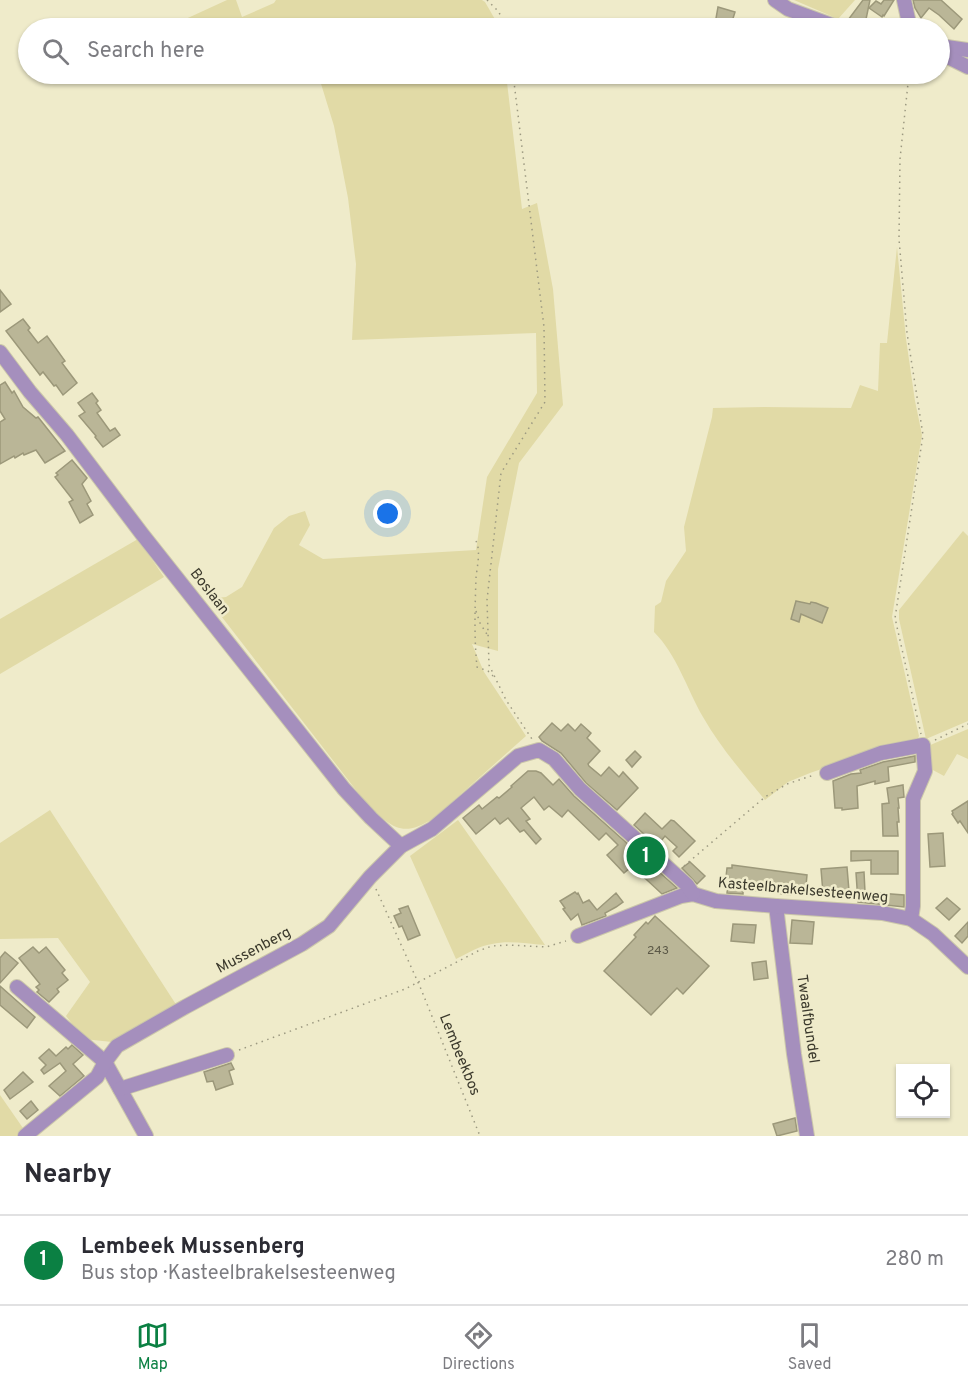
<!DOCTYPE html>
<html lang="en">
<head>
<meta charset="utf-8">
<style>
	:root { --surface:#fff; --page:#f7f7f7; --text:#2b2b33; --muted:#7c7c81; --line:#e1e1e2; --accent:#0b8043 }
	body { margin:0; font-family:Overpass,sans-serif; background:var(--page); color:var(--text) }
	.controls { position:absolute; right:18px; bottom:18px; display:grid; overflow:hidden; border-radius:0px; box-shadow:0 2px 4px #0004 }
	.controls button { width:54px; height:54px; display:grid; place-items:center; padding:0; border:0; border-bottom:2px solid var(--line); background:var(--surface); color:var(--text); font:30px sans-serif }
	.you { position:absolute; left:388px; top:514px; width:21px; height:21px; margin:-15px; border:4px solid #fff; border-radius:50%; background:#1a73e8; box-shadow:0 0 0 9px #1a73e833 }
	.badge { display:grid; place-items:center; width:39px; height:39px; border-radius:50%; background:var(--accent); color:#fff; font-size:20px; font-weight:700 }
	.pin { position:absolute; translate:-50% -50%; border:3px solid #fff; box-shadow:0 2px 6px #0006 }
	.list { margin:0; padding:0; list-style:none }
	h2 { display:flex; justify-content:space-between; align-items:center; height:78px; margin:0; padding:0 24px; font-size:26px }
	h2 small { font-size:20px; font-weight:400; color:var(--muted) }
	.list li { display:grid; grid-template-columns:39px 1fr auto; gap:18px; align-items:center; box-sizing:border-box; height:90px; padding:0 24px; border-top:2px solid var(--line) }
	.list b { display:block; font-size:22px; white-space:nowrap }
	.list p { margin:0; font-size:20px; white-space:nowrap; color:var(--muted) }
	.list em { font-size:20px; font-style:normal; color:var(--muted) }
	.icon { flex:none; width:33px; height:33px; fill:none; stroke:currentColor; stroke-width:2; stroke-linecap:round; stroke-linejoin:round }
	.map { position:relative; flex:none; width:968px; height:1136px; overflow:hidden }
	.search { position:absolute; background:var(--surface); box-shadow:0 2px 4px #0004; left:18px; right:18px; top:18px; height:66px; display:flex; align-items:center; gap:15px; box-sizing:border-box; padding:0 21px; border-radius:33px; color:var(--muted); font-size:22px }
	.sheet { height:168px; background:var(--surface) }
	nav { display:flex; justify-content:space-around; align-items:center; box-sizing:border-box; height:84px; border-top:2px solid var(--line); background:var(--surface); font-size:16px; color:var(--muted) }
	nav a { display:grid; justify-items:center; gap:3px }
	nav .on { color:var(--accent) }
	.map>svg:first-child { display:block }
	.green { fill:#e1daa6 }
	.building { fill:#bab697; stroke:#9c987a; stroke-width:1.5 }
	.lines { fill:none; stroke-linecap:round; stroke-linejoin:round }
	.minor-casing { stroke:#cbc7aa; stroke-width:16 }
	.path { stroke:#9c9981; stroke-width:1.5; stroke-dasharray:1.5 4.5; stroke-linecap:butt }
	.minor { stroke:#a58fbd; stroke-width:14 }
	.labels { text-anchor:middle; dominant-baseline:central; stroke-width:5; stroke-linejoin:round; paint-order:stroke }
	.number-label { font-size:12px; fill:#5b5847 }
	.street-label { font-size:15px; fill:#3b392c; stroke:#efebca }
</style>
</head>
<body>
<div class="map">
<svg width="968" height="1136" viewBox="0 0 968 1136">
	<rect width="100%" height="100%" fill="#efebca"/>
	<g class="green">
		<path d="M227 0H236L242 17 274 3 276 0H482L485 2 500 28H166Z"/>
		<path d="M794 0H855L838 19Z"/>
		<path d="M318 74H506L522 209 537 203 553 289 563 405 519 463 498 569V651L472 644 484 672 526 736 434 818C401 839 392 827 366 803L208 599 226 597 242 587 274 528 289 516 305 511 310 525 299 545 323 559 476 550 487 477 537 393 536 333 352 340 356 264 348 198 334 126Z"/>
		<path d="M897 247 906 339 915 401 922 435 892 617 919 736 916 743 885 747 810 773 788 782 765 800C743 773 720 747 703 717 687 689 677 655 654 632L655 606 661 602 666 581 686 551 684 527 712 417 713 408 764 407 851 408 860 385 878 391 880 343H887Z"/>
		<path d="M963 531 968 536V721L926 739 899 619V610Z"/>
		<path d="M138 539 164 577 0 674V619Z"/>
		<path d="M968 729V759L957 754 944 776 931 769 928 746Z"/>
		<path d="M50 810 177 1006 112 1042 84 1039 66 1016 90 982 58 938 0 939V843Z"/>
		<path d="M458 820 506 888 545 945C527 944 509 940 492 944 479 946 468 953 456 959L410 856Z"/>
		<path d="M0 1095 25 1131 19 1136H0Z"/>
	</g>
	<g class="building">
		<path d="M863 0H870L865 24 848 20Z"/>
		<path d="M884 0H894L884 16 883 15 882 17 869 8 876 1 881 4Z"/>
		<path d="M913 0H941L962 19 954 29 939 15 929 8 921 18 915 8Z"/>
		<path d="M718 7 735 12 730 28 715 24Z"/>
		<path d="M0 290 11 304 0 312Z"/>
		<path d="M23 319 30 328 28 330 38 343 47 336 65 361 62 363 77 383 63 395 56 385 54 386 43 372 40 375 6 331Z"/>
		<path d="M5 382 12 393 14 391 23 407 36 418 38 417 65 451 45 463 36 450 24 455 23 453 15 458 14 456 0 464V422L5 419 0 411V385Z"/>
		<path d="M92 393 98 401 96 403 101 410 97 413 110 431 115 428 120 435 103 447 95 437 96 436 79 416 85 412 78 403Z"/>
		<path d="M72 460 87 478 82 484 91 501 87 504 93 515 80 523 69 502 73 500 55 477 58 475 56 473Z"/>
		<path d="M796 601 810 604 811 602 816 603 828 608 822 623 801 614 799 622 791 619Z"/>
		<path d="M552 723 561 731 568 724 575 731 581 724 591 733 587 738 600 751 588 764 589 766 601 776 609 767 619 777 623 772 638 788 617 810 586 783 561 753 542 741 539 737Z"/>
		<path d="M635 751 641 757 632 767 626 760Z"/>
		<path d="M915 756V762L888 767 889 781 875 784V781L857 786 858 808 842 810V808H835L833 781 851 774 861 773 860 770 883 762Z"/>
		<path d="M528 771H536L541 773 553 785 559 779 574 796 677 888 662 894 634 868 632 870 630 868 624 873 607 855 618 845 606 833 599 840 568 810 562 817 549 806 544 810 534 797 521 808 530 819 526 821 541 839 536 844 524 830 520 832 508 818 500 824 495 818 476 834 463 818 479 805 482 809 497 797 499 798 512 787 511 786Z"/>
		<path d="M903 785 904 797 898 798 899 808H898L899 822H897L898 836H883L882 804 889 803 887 788Z"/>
		<path d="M968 801V833L960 821 958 823 952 814 953 813 952 811Z"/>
		<path d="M645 813 662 829 671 820 674 821 695 841 679 857 673 851 677 847 665 836 657 846 634 825Z"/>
		<path d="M943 833 945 866 930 867 928 834Z"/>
		<path d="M851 851H898V874H871V860L851 861Z"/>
		<path d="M690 862 705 876 697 884 682 868Z"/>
		<path d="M732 865 807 875 806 886 792 885 791 895 743 889V894L727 893 729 877H726L727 868H732Z"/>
		<path d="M847 867 849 891 823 893 821 869Z"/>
		<path d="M864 872 865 892 904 895V907L858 902 856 873Z"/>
		<path d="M575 892 577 894 578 893 583 903 589 900 597 910 616 893 623 902 616 907 605 913 606 916 582 925 578 914 571 920 569 917 563 909 565 908 560 901Z"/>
		<path d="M947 898 960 909 949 920 936 908Z"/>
		<path d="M408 906 420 935 408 940 402 926 399 927 394 916 401 913 399 909Z"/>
		<path d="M655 916 709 966 683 994 677 988 651 1015 604 971 636 937 634 935 646 922 648 924Z"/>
		<path d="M792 920 814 922 812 944 790 943Z"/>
		<path d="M968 922V936L962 943 955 936Z"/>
		<path d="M733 924 756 925 754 943 731 941Z"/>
		<path d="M33 947 39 953 46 947 65 970 62 973 68 980 57 989 59 992 49 1002 37 992 39 990 36 987 40 984 19 958Z"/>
		<path d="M5 952 18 963 0 983V958Z"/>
		<path d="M766 961 768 978 754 980 752 963Z"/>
		<path d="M0 986 35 1017 27 1028 0 1005Z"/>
		<path d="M72 1045 83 1055 73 1064 84 1076 60 1096 49 1086 66 1071 60 1063 44 1074 41 1070 46 1065 39 1058 49 1049 56 1056 66 1047 68 1049Z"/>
		<path d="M231 1063 234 1069 229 1071 233 1084 216 1090 213 1081 207 1082 204 1072Z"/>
		<path d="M23 1072 33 1082 10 1099 4 1090Z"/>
		<path d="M31 1101 38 1110 27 1119 20 1111Z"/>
		<path d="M795 1118 797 1131 777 1136 773 1124Z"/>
	</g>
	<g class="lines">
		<defs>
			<g id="minor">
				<path d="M775 0 788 9 840 28"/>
				<path d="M904 0 910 28"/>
				<path d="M940 46 968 50"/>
				<path d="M940 53 968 67"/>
				<path d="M0 352 30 392 67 435 142 534 344 789 371 818 401 846"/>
				<path d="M827 773 881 753 923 745 925 771 913 799V906L911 919"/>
				<path d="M776 906 794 1054 807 1136"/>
				<path d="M578 936 681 896 693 894 716 901 776 906 882 913 911 919 933 934 968 967"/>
				<path d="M17 987 105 1062 146 1136"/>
				<path d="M120 1089 227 1055"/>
				<path d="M25 1136 97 1077 105 1062 117 1046 185 1007 302 944 329 926 370 877 401 846 432 829 518 756 539 750 554 759 580 789 687 885 693 894"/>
			</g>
		</defs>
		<use href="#minor" class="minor-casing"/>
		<g class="path">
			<path d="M487 0 499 12 505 28"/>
			<path d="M513 74 544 327 545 402 501 473 487 600 489 665 506 700 532 739"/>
			<path d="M909 74 900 159 899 239 907 333 923 435 895 618 921 734"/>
			<path d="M476 541C481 551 477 567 476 578 475 608 474 638 477 667L488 671 493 676"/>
			<path d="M476 611 480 623 488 636"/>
			<path d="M935 740 968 724"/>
			<path d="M684 866 765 797 787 784 814 775"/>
			<path d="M376 889 421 989 480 1136"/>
			<path d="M239 1050 405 989 478 951 492 946 508 945 546 947 566 941"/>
		</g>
		<use href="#minor" class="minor"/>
	</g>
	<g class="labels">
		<g class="number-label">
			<text x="658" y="951">243</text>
		</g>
		<g class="street-label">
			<text transform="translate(209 592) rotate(52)">Boslaan</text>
			<text transform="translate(803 891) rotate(5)">Kasteelbrakelsesteenweg</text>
			<text transform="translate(254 951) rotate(-28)">Mussenberg</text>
			<text transform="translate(807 1019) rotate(82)">Twaalfbundel</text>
			<text transform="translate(459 1055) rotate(68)">Lembeekbos</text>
		</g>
	</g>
</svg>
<div class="controls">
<button><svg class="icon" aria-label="locate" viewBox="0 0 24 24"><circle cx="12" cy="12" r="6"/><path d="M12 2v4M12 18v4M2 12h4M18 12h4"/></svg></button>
</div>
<div class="you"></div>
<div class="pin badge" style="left:646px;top:856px">1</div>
<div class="search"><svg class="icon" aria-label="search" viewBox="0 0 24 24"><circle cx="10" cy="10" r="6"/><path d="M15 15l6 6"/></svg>Search here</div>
</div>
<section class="sheet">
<h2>Nearby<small></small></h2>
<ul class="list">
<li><span class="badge">1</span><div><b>Lembeek Mussenberg</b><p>Bus stop · Kasteelbrakelsesteenweg</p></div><em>280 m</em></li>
</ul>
</section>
<nav>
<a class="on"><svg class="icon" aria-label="map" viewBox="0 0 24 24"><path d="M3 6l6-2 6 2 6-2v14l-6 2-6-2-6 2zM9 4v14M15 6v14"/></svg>Map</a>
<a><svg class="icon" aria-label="directions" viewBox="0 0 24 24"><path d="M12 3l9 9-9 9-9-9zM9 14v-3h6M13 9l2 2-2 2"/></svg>Directions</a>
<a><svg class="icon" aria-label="saved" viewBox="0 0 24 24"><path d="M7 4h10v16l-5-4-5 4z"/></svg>Saved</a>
</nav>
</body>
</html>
